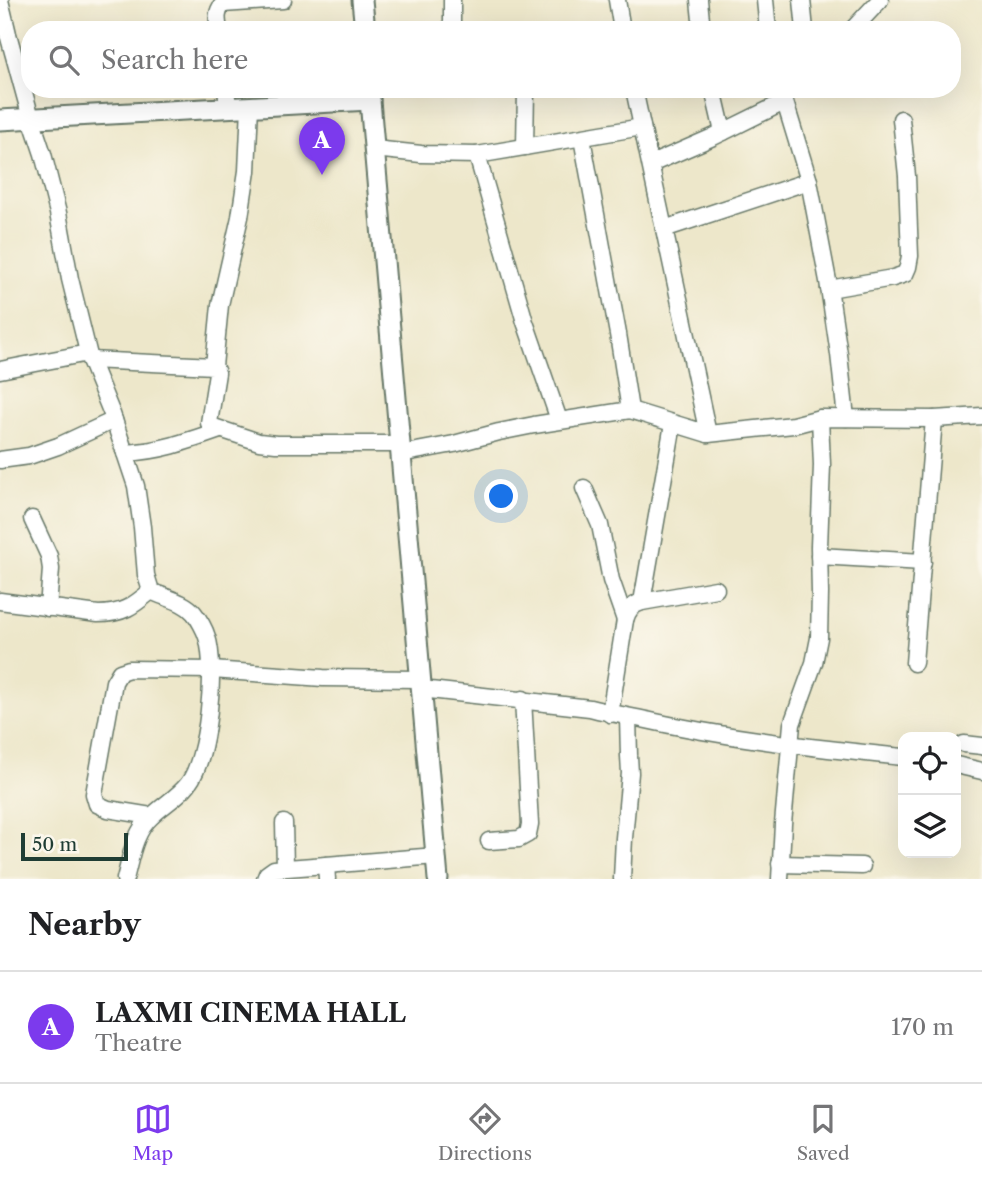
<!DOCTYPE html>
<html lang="en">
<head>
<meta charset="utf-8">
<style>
	:root { --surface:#fff; --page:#f6f6f6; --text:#202124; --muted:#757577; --line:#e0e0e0; --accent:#7c3aed }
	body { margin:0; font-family:"Libre Caslon Text",serif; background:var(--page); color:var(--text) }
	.controls { position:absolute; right:21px; bottom:21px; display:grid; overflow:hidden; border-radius:14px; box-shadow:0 7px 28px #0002 }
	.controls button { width:63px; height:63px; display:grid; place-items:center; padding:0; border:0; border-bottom:2px solid var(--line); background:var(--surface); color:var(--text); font:35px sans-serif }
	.scale { position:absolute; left:21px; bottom:18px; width:107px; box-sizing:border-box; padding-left:7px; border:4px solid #1f3d34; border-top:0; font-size:19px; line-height:24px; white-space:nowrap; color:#1f3d34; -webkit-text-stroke:5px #fbf7ec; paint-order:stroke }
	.you { position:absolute; left:502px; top:497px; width:24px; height:24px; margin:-18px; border:5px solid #fff; border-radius:50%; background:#1a73e8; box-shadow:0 0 0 10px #1a73e833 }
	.badge { display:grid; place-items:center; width:46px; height:46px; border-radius:50%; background:var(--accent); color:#fff; font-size:23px; font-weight:700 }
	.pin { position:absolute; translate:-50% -58px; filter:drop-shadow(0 2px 4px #0008) }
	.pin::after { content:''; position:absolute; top:37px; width:24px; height:21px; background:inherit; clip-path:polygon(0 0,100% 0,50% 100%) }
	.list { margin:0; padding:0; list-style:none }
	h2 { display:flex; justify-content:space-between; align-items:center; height:91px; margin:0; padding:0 28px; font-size:30px }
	h2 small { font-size:23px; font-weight:400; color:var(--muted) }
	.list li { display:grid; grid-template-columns:46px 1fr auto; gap:21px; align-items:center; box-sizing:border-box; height:112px; padding:0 28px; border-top:2px solid var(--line) }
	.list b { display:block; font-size:26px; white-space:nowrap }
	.list p { margin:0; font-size:23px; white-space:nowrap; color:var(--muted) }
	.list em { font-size:23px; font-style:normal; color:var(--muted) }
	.icon { flex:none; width:38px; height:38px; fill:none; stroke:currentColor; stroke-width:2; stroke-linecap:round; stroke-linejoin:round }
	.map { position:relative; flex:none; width:982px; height:879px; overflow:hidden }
	.search { position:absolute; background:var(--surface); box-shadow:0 7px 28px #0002; left:21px; right:21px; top:21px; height:77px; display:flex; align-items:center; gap:18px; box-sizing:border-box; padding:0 24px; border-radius:28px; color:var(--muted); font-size:26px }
	.sheet { height:203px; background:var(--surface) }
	nav { display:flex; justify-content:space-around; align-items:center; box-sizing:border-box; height:98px; border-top:2px solid var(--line); background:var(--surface); font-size:19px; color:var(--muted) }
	nav a { display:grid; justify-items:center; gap:4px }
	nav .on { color:var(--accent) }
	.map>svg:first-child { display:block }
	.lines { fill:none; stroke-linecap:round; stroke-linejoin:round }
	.minor-casing { stroke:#677868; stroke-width:19 }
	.tertiary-casing { stroke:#677868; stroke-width:23 }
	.minor { stroke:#fff; stroke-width:16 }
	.tertiary { stroke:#fff; stroke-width:19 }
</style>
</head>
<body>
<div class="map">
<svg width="982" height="879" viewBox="0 0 982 879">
	<rect width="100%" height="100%" fill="#fbf7ec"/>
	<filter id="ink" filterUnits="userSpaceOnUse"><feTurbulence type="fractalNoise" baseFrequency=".0143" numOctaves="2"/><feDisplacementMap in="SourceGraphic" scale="14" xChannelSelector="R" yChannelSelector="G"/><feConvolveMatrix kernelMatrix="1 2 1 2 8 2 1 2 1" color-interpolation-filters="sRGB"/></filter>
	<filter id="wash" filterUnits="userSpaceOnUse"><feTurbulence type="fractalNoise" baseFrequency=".00686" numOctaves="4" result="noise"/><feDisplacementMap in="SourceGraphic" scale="28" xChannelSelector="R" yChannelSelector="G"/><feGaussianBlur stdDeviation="1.57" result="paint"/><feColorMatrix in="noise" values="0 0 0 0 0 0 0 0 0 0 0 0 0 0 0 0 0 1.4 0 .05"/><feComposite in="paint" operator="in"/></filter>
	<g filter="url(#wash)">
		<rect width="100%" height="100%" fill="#ede7ca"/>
	</g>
	<g filter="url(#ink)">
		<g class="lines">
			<defs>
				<g id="minor">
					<path d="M0 0 8 34 31 118 43 154 58 213 70 279 90 360 112 414 136 486 142 527 146 575 151 591C165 598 184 601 194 613 199 619 205 630 207 637 217 667 208 759 188 784 178 797 163 805 152 816 134 832 131 857 125 879"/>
					<path d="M452 0V28"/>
					<path d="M617 0 622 30"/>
					<path d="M699 0 702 30"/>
					<path d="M765 0 768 30"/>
					<path d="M802 0 805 30"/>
					<path d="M219 30C217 19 216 12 223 4L283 0"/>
					<path d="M852 30 880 0"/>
					<path d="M226 89 228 107"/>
					<path d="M634 89 708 434"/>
					<path d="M713 89 723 132"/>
					<path d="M781 89 809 181 828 281 839 354 846 418"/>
					<path d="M582 138 618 334 630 410"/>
					<path d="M525 147 526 89"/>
					<path d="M374 149 421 154 477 155 642 127"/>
					<path d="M477 155 525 322 559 420"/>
					<path d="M651 164 713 137 784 102"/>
					<path d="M664 229 809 181"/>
					<path d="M829 289 893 278 905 274 908 267 910 256 907 176 901 119"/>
					<path d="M90 360 214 366 217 373 209 423 211 426 259 442 276 444H399"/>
					<path d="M214 366 220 305 240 217 247 171 250 106"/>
					<path d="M0 370 88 353"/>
					<path d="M125 453C161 451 186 442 220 430"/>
					<path d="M400 454 454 444 499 432 534 425 630 410 708 434 793 425 820 418 934 419 982 416"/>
					<path d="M0 460 29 456 58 446 114 420"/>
					<path d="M584 488 600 525 611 580 625 620"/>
					<path d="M32 519 49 556 51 569 48 608"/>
					<path d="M819 556 923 562"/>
					<path d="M0 601 98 614C123 614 133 606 151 591"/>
					<path d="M642 602 673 424"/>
					<path d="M914 663 934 419"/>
					<path d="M421 689 590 708C605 712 621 715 637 718 725 738 814 748 903 757"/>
					<path d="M610 714 625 620C628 610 632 605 642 602L716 589"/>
					<path d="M964 744 982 746"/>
					<path d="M956 765 982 771"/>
					<path d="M151 816 108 809 97 804 94 794 114 682 120 672 129 669 212 670 323 678 420 679"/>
					<path d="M284 823 285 867"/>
					<path d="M489 841 519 839 528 834 530 824 523 699"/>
					<path d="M780 864 862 866"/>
					<path d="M326 865 436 856"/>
					<path d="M265 879 267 874 274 869 326 865 327 879"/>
					<path d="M622 879 624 838 630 773 629 756 628 717"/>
					<path d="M780 879 783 824 792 724 814 663 819 638 820 593 819 547 822 465 820 418"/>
				</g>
				<g id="tertiary">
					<path d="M362 0 365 30"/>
					<path d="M369 89 438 879"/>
					<path d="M0 120 370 100"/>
				</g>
			</defs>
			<use href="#minor" class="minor-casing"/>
			<use href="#tertiary" class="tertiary-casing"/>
			<use href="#minor" class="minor"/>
			<use href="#tertiary" class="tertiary"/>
		</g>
	</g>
</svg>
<div class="controls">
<button><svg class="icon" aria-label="locate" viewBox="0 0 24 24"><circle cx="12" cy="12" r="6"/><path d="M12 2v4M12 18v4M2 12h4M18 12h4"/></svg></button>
<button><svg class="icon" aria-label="layers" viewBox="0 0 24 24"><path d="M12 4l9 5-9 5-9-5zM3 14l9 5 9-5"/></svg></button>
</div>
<div class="scale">50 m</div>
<div class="you"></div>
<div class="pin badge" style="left:322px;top:175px">A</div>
<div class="search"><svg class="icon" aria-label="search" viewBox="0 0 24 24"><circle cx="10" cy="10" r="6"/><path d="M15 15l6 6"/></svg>Search here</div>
</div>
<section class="sheet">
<h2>Nearby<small></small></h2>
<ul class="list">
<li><span class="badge">A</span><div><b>LAXMI CINEMA HALL</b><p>Theatre</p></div><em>170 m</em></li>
</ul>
</section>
<nav>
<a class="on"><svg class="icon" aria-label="map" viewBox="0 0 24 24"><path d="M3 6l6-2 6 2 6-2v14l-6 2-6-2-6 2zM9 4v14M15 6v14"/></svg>Map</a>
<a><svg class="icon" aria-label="directions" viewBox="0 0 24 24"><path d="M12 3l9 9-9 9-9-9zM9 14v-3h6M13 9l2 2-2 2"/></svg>Directions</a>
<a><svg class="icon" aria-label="saved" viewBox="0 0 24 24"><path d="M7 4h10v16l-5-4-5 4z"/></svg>Saved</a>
</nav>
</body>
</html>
